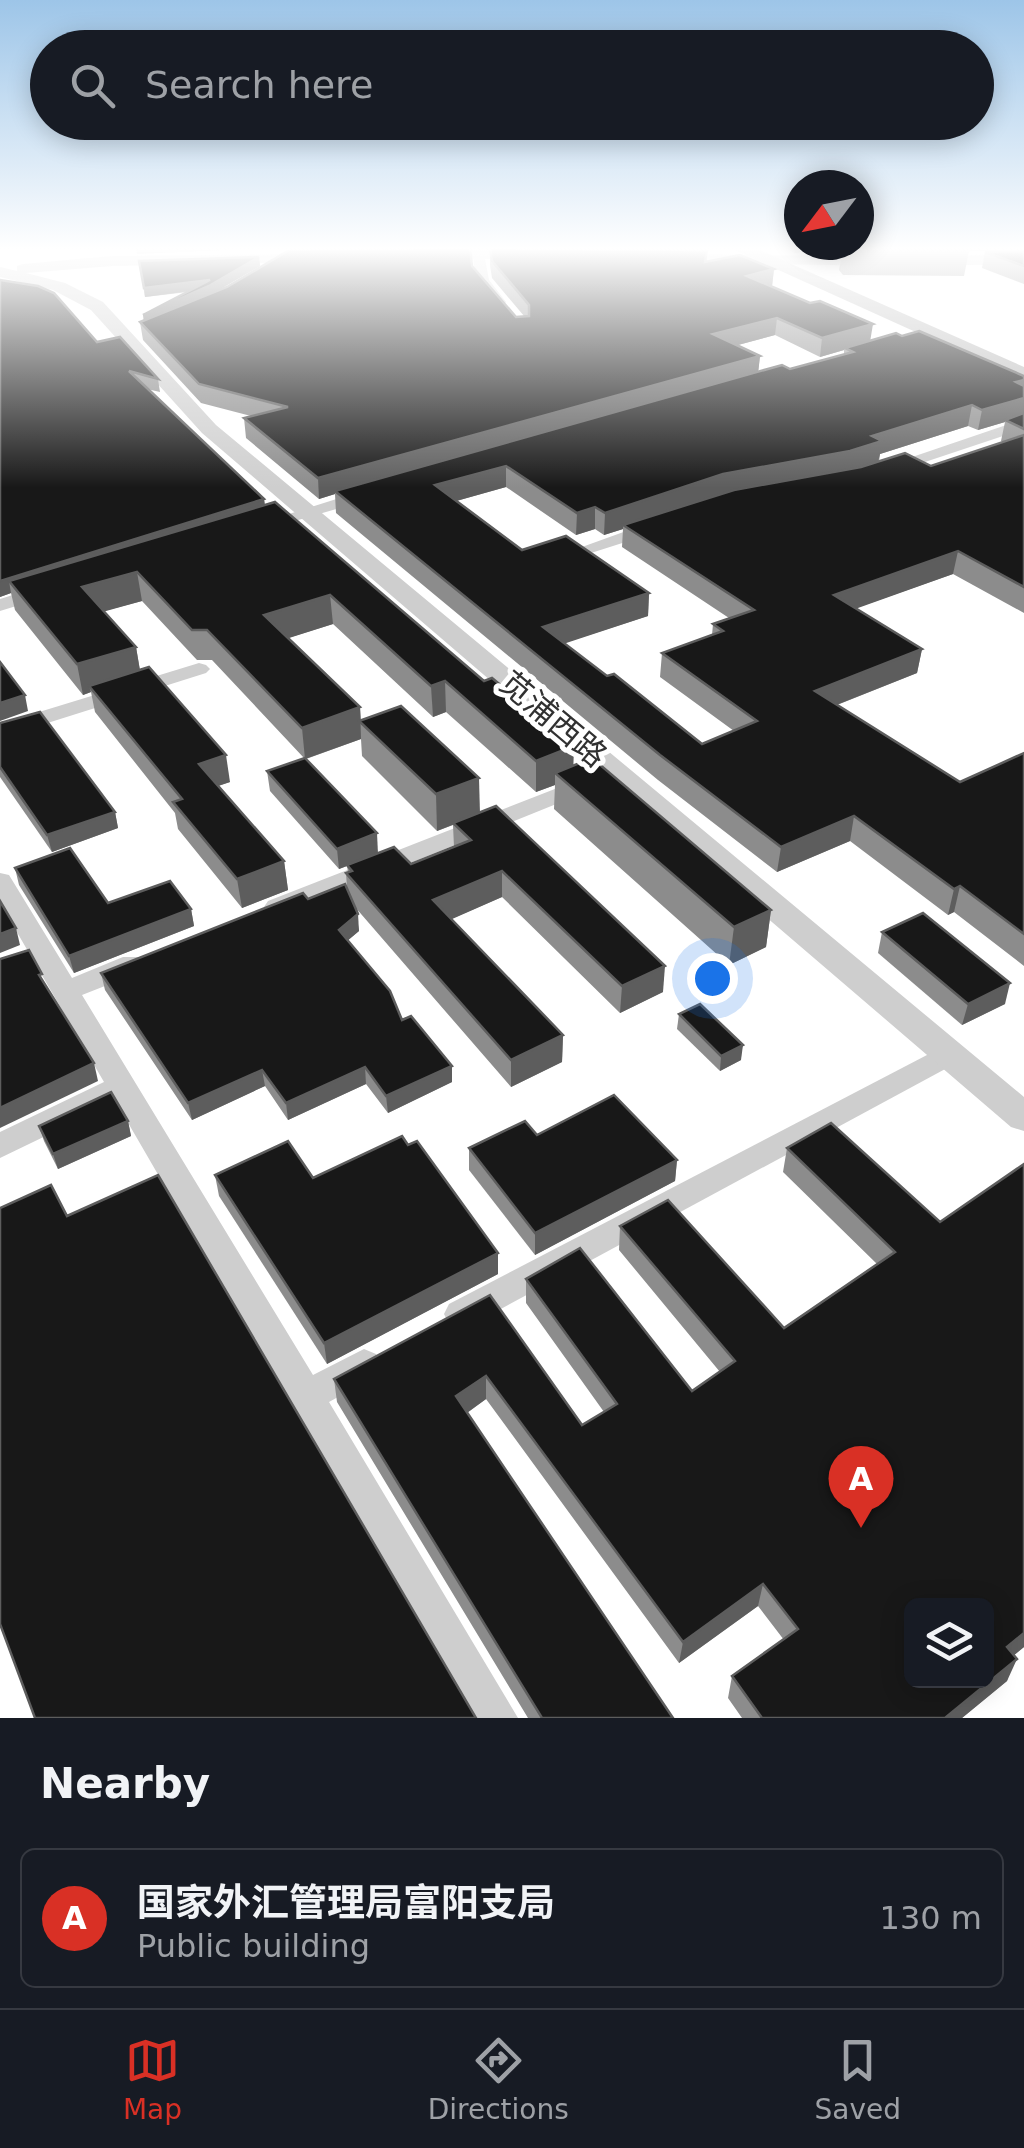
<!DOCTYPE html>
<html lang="en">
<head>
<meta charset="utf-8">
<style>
	:root { --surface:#171b24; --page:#242831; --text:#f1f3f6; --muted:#9ea1a6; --line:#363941; --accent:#d93025 }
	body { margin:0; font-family:"DejaVu Sans","Noto Sans SC",sans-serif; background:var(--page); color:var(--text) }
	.controls { position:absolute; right:30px; bottom:30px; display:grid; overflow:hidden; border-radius:15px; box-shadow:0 5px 25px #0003 }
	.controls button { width:90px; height:90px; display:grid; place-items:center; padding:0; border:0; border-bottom:2px solid var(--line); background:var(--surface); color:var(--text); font:50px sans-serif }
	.compass { position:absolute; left:784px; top:170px; width:90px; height:90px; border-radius:50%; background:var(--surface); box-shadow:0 5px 25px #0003; rotate:238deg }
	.you { position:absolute; left:712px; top:978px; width:35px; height:35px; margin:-25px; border:8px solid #fff; border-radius:50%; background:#1a73e8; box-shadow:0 0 0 15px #1a73e833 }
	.badge { display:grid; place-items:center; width:65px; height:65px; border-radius:50%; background:var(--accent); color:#fff; font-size:32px; font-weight:700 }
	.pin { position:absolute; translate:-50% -82px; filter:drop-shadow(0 2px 5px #0008) }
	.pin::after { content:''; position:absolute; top:52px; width:35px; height:30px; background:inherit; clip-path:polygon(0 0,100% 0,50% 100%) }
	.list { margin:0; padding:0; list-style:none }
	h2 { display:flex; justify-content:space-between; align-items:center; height:130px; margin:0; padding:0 40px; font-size:42px }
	h2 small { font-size:32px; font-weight:400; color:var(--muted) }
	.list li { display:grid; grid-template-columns:65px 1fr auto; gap:30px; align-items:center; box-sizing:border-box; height:140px; margin:0 20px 20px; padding:0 20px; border:2px solid var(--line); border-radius:15px }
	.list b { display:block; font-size:38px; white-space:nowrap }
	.list p { margin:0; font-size:32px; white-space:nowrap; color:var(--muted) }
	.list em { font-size:32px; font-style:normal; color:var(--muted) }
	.icon { flex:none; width:55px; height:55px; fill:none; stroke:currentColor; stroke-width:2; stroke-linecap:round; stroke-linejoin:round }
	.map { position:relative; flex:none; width:1024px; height:1718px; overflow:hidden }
	.search { position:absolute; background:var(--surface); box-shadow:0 5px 25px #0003; left:30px; right:30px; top:30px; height:110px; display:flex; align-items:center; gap:25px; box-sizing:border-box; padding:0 35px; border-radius:55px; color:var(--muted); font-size:38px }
	.sheet { height:290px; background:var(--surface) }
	nav { display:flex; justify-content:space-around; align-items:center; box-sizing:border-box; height:140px; border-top:2px solid var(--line); background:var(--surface); font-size:28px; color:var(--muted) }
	nav a { display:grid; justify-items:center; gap:5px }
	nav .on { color:var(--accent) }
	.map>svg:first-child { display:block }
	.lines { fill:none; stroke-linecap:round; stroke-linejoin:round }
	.minor { fill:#cecece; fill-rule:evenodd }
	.tertiary { fill:#cecece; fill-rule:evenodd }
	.secondary { fill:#bbb; fill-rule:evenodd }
	.wall { fill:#8c8c8c; fill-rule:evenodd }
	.shaded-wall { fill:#5d5d5d }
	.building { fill:#181818; stroke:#5d5d5d; stroke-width:2.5; fill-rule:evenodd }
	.labels { text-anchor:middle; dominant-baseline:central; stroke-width:10; stroke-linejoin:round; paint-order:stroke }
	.street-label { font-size:32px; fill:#313131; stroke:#fff }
</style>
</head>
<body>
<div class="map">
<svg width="1024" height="1718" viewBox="0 0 1024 1718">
	<rect width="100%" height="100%" fill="#fff"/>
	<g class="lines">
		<g class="minor">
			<path d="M473 251 484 254 489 280 506 302 504 305H494L475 281Z"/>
			<path d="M1024 419V429L892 473 877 469Z"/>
			<path d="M365 490 371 491V499L260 531 251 526Z"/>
			<path d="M654 521 663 527 660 531 591 553 582 547Z"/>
			<path d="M45 585 52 587V595L0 611V599Z"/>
			<path d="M199 663 206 665 210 669 206 673 0 738V724Z"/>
			<path d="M583 778 595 785 591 790 286 913H268L264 907 268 901Z"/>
			<path d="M0 873 9 875 72 978 123 957H143L147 964 143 971 82 995 313 1375 364 1349 376 1354 382 1365 376 1376 329 1402 518 1718H473L116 1102 0 1158V1132L104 1082 0 903Z"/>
			<path d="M950 1043 960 1047 964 1054 960 1061 473 1324 461 1329 449 1324 444 1314 449 1304Z"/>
		</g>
		<g class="tertiary">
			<path d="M432 250H531L539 255 531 260 427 258 424 255Z"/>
			<path d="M321 254V260L316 262 112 266 26 273 65 283 103 302 216 425 1024 1097V1131L1011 1127 202 433 91 310 53 290 0 277V267L17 271V266L23 264 112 256Z"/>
			<path d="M667 254 881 256 889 261 881 266 661 262 659 259Z"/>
			<path d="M1024 254V264L927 266 919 261 927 256Z"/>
		</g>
		<path class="secondary" d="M728 247H753L1024 367V381Z"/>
	</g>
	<g class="wall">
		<path d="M136 247H286L137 254Z"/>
		<path d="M305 247H684L683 250 706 262 774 269 772 286H771L871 341 1024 376V613L953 574 856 608 922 649 917 673 837 705 960 782 1024 753V966L954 912 948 915 850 841 777 872 658 780 336 513 335 494 319 499 246 438 244 418 251 416 201 403 143 340 140 322 188 292 145 297 139 261 259 257 260 266 214 293ZM470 250H490V265L492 278 524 316 516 317 472 266ZM775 335 820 357 844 350V354L790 369 758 372 760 356 738 345ZM1005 422 1001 441 1003 442 931 466 879 462 880 454 968 426 978 430ZM506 487 576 535 595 529 604 535 623 529 622 547 729 618 713 624 712 635 662 653 660 677 734 731 702 744 607 676 564 643 648 616 649 593 522 550 456 501Z"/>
		<path d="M783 247H1024V250L969 251 964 276 843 275 839 270 842 254H824L820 249 795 253Z"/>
		<path d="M1024 251V284L982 268 985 252Z"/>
		<path d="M0 280 97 342 158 379 160 392 147 389 264 499 265 506 573 766 771 910 766 947 729 965 554 809 555 785 536 792 446 712 433 717 333 624 288 638 360 707 361 720 480 813 663 992 620 1013 502 897 451 919 563 1035 562 1062 511 1087 355 907 359 931 347 941 402 1020 452 1082 388 1113 366 1084 288 1120 265 1086 192 1120 105 990 101 973 308 899 347 888 346 873 348 872 347 866 339 869 270 791 267 771 304 758 212 660H197L142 601 104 611 136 647 140 670 230 782 218 786 284 861 288 890 242 908 178 829 175 813 95 712 91 692 83 695 15 610 11 593 0 597ZM361 739 362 756 437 831 453 825 454 847 411 864 378 853 306 759Z"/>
		<path d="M0 723 115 812 118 828 52 852 0 777Z"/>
		<path d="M15 868 108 903 191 909 194 926 74 973 19 885Z"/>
		<path d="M882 932 1005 1004 962 1025 878 953Z"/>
		<path d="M679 1014 741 1060 720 1071 677 1029Z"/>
		<path d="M128 1121 131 1136 58 1169 44 1141 39 1126Z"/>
		<path d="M537 1135 677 1160 675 1181 535 1255 469 1170V1148Z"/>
		<path d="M787 1148 940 1222 1024 1164V1647L1014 1655 1007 1681 962 1718H742L728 1698 732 1676 784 1640 758 1606 679 1663 486 1399 467 1413 673 1718H528L337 1402 334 1379 490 1295 582 1425 604 1412 526 1303V1279L692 1391 720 1372 619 1250 620 1226 784 1328 877 1264 783 1172Z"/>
		<path d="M215 1175 313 1178 498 1253V1274L327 1364 219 1196Z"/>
	</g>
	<g class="shaded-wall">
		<path d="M795 247H820L795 253Z"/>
		<path d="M259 257 260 266 210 295 144 324 143 315 198 290 145 297 144 288Z"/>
		<path d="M774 269 772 286 745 293 747 276Z"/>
		<path d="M777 318 775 335 712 352 713 334Z"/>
		<path d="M873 324 870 342 845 348 844 350 820 357 822 338Z"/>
		<path d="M760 356 758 374 335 491V494L319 499 318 478Z"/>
		<path d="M1024 380V417L1005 420V422L978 430 982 410 1016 382Z"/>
		<path d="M972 405 968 426 880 454 878 462 627 528 623 525V529L604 535 605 513 723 474 872 436Z"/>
		<path d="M506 466V487L435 507V485Z"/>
		<path d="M264 499 266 514 9 581 11 593 0 597V581Z"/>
		<path d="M595 507V529L576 535 577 513Z"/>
		<path d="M958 551 953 574 830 618 834 595Z"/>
		<path d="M137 572 142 601 88 616 82 587Z"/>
		<path d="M649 593 648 616 542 651 543 627Z"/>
		<path d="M330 595 333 624 267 645 264 615Z"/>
		<path d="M136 647 141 677 89 686 91 692 83 695 77 664Z"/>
		<path d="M922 649 917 673 811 715 815 691Z"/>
		<path d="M445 681 446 712 433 717 431 686Z"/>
		<path d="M25 695 28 711 0 721V703Z"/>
		<path d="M360 707 361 739 305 759 302 728Z"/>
		<path d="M574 746 573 778 555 773V785L536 792V761Z"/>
		<path d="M226 755 230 782 203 791 199 764Z"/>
		<path d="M479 778 480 814 437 831 436 794Z"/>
		<path d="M115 812 118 828 52 852 47 835Z"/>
		<path d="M854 816 850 841 777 872 781 847Z"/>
		<path d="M377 833 378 854 339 869 337 849Z"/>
		<path d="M284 861 288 890 242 908 237 879Z"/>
		<path d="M502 871V897L434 927 433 900Z"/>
		<path d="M960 886 954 912 948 915 954 889Z"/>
		<path d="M191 909 194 926 74 973 69 956Z"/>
		<path d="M771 910 766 947 729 965 734 927Z"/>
		<path d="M358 914 359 931 340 947 339 930Z"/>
		<path d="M16 928 20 945 0 953V934Z"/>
		<path d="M665 966 663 992 620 1013 622 986Z"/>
		<path d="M1010 983 1005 1004 962 1025 968 1004Z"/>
		<path d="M563 1035 562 1062 511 1087V1060Z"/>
		<path d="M743 1045 741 1060 720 1071 721 1056Z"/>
		<path d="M94 1063 98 1081 0 1128V1108Z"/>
		<path d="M452 1066V1082L388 1113 386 1096Z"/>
		<path d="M365 1067 366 1084 288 1120 286 1103Z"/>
		<path d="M262 1070 265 1086 192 1120 188 1103Z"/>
		<path d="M128 1121 131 1136 58 1169 53 1154Z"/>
		<path d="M677 1160 675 1181 535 1255V1233Z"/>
		<path d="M498 1253V1274L327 1364 324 1343Z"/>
		<path d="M486 1376V1399L457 1420 456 1396Z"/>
		<path d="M763 1584 758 1606 679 1663 683 1642Z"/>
		<path d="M1024 1633V1647L997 1669 1007 1647Z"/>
		<path d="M1017 1659 1007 1681 962 1718H945Z"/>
	</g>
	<g class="building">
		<path d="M844 247H968L969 250H847Z"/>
		<path d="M470 248 472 266 516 317 529 316V305L492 261 490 248 707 250 705 262 740 255 774 269 747 276 810 303 820 301 873 324 822 338 777 318 713 334 760 356 318 478 244 418 288 407 199 384 140 322 227 287 291 249Z"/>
		<path d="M1024 251V266L985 252Z"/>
		<path d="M259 257 209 286 143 315 210 280 144 288 139 261Z"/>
		<path d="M0 280 38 286 54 293 97 342 120 337 158 379 129 371 264 499 0 581Z"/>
		<path d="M919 331 1024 376V380L1016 382 1024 386V398L982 410 972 405 872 436 882 441 850 451 723 474 605 513 595 507 577 513 506 466 435 485 522 550 566 536 649 593 543 627 607 676 614 674 702 744 757 721 662 653 723 631 713 624 754 610 623 525 734 490 861 467 905 453 931 466 1024 435V587L958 551 834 595 922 649 815 691 960 782 1024 753V934L960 886 954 889 854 816 781 847 660 755 335 491 782 365 790 369 853 352 845 348 896 333 902 336Z"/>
		<path d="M1024 413V429L1005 420Z"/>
		<path d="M275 502 484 681 492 678 574 746 536 761 445 681 431 686 330 595 264 615 360 707 302 728 207 630H192L137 572 82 587 136 647 77 664 9 581Z"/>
		<path d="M0 662 25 695 0 703Z"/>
		<path d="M149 667 226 755 199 764 284 861 237 879 173 802 182 799 89 686Z"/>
		<path d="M401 706 479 778 436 794 359 721Z"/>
		<path d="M40 712 115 812 47 835 0 767V723Z"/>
		<path d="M305 758 377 833 337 849 267 771Z"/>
		<path d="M592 758 771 910 734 927 555 773Z"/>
		<path d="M496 806 665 966 622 986 502 871 433 900 563 1035 511 1060 346 873 352 871 347 865 394 847 411 864 471 840 453 823Z"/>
		<path d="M70 848 108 903 170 881 191 909 69 956 15 868Z"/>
		<path d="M345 884 358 914 339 930 390 991 402 1020 411 1016 452 1066 386 1096 365 1067 286 1103 262 1070 188 1103 101 973 303 893 308 899Z"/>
		<path d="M0 901 16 928 0 934Z"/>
		<path d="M923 913 1010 983 968 1004 882 932Z"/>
		<path d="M29 950 42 974 39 975 94 1063 0 1108V959Z"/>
		<path d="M700 1004 743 1045 721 1056 679 1014Z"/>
		<path d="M111 1092 128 1121 53 1154 39 1126Z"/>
		<path d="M614 1095 677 1160 535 1233 469 1148 525 1121 537 1135Z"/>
		<path d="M831 1123 940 1222 1024 1164V1633L1007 1647 1017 1659 945 1718H762L732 1676 798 1629 763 1584 683 1642 486 1376 456 1396 673 1718H542L334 1379 490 1295 582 1425 617 1404 526 1279 580 1248 692 1391 735 1361 620 1226 668 1200 784 1328 895 1252 787 1148ZM912 1606H986V1680H912Z"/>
		<path d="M402 1136 408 1145 417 1141 498 1253 324 1343 215 1175 288 1141 313 1178Z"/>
		<path d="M158 1175 476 1718H35L0 1624V1208L51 1185 67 1216Z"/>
	</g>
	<linearGradient id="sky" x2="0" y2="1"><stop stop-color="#9dc5e8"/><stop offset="0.51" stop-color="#fff"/><stop offset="1" stop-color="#fff" stop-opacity="0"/></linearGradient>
	<rect width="1024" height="488" fill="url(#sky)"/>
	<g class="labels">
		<g class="street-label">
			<text transform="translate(553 719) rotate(40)">苋浦西路</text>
		</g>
	</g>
</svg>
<div class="controls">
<button><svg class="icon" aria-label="layers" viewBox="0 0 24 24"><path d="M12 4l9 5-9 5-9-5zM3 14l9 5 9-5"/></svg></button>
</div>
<svg class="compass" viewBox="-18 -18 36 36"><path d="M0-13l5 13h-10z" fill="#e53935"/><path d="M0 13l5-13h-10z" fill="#9ea1a6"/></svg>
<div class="you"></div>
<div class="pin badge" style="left:861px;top:1528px">A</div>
<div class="search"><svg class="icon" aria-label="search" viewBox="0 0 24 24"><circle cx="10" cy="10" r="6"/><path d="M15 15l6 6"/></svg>Search here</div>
</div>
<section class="sheet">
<h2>Nearby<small></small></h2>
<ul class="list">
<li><span class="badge">A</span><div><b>国家外汇管理局富阳支局</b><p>Public building</p></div><em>130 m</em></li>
</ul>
</section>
<nav>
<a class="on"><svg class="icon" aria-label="map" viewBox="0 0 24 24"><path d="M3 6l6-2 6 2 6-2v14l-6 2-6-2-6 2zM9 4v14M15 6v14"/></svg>Map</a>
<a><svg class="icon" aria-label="directions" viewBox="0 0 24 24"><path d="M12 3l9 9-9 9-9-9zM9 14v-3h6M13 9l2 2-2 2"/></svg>Directions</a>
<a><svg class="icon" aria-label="saved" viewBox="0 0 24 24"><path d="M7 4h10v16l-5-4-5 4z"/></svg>Saved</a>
</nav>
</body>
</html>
